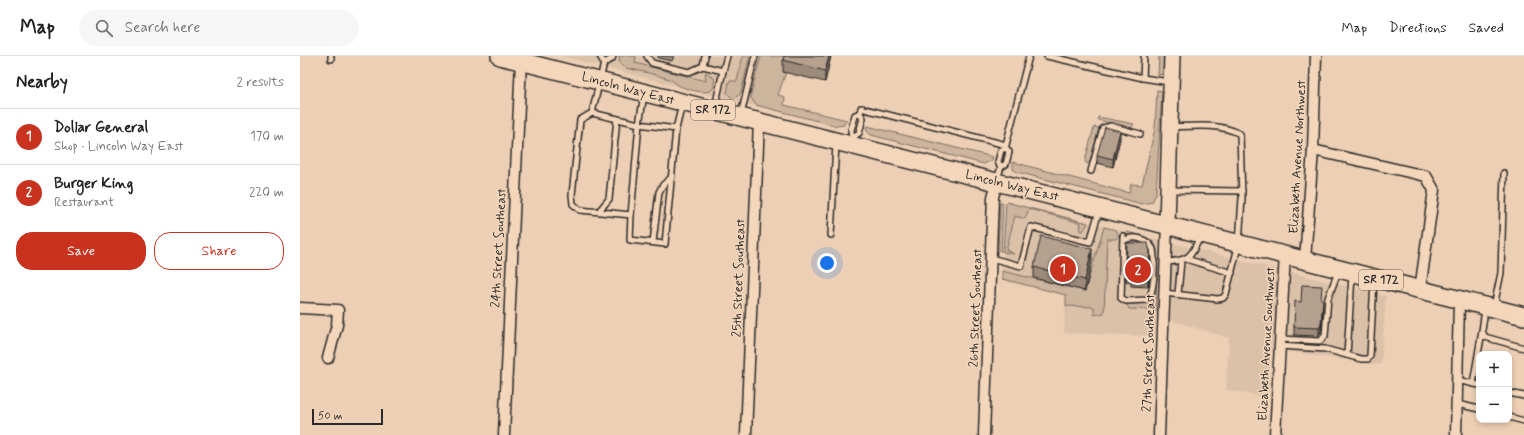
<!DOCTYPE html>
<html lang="en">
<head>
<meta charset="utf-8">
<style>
	:root { --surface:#fff; --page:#f6f6f6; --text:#222; --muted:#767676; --line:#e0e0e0; --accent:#c8321e }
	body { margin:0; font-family:Mynerve,sans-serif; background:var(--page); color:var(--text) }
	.controls { position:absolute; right:12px; bottom:12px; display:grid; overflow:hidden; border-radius:8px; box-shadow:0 2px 6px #0003 }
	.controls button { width:36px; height:36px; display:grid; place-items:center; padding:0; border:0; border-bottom:1px solid var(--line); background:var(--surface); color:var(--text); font:20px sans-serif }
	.scale { position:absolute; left:12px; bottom:10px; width:71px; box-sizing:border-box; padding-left:4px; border:2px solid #2b2b2b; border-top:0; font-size:11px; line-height:14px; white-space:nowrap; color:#2b2b2b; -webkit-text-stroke:3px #f4d6ba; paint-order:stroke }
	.you { position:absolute; left:527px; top:207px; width:14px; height:14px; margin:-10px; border:3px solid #fff; border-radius:50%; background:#1a73e8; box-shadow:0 0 0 6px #1a73e833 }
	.badge { display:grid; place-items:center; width:26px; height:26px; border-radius:50%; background:var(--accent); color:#fff; font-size:13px; font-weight:700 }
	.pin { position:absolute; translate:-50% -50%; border:2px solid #fff; box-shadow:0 1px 4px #0006 }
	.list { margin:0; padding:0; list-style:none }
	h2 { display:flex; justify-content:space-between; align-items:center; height:52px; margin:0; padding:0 16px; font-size:17px }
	h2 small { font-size:13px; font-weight:400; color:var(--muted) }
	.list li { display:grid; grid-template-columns:26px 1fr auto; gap:12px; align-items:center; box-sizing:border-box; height:56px; padding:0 16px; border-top:1px solid var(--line) }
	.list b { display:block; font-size:15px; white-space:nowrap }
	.list p { margin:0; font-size:13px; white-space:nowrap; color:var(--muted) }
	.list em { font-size:13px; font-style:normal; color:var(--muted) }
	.actions { display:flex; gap:8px; padding:12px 16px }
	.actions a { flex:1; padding:9px 0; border:1px solid var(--accent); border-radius:16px; text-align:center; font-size:14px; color:var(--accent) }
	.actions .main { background:var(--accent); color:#fff }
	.icon { flex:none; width:22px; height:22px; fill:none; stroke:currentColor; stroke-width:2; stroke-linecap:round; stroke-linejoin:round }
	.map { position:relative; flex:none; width:1224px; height:379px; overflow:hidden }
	header { display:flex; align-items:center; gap:24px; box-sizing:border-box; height:56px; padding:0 20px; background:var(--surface); border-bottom:1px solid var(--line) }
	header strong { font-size:19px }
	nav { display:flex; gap:22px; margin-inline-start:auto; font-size:14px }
	.search { width:280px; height:36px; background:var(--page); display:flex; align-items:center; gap:10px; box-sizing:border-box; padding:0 14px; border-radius:22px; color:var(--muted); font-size:15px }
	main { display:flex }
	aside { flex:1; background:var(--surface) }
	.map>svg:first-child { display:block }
	.built { fill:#dcc1a9 }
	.green { fill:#ccb49d; stroke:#7c7064 }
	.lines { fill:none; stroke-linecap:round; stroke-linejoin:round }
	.lane-casing { stroke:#2b2b2b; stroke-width:8 }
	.street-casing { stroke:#2b2b2b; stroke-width:13 }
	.secondary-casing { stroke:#2b2b2b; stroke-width:18 }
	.primary-casing { stroke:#2b2b2b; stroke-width:20 }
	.lane { stroke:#f4d6ba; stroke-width:5 }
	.street { stroke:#f4d6ba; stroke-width:10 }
	.secondary { stroke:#f4d6ba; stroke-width:15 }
	.primary { stroke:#f4d6ba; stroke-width:17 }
	.wall { fill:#9d8a7a; stroke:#2b2b2b }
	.shaded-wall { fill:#7f7163; stroke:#2b2b2b }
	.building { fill:#b6a18e; stroke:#2b2b2b }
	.labels { text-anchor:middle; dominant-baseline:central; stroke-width:3; stroke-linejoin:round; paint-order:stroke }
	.shield { fill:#f4d6ba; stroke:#675e56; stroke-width:1 }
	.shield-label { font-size:12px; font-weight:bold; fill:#2b2b2b }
	.street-label { font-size:13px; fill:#2b2b2b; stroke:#f4d6ba }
</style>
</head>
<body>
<header>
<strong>Map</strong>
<div class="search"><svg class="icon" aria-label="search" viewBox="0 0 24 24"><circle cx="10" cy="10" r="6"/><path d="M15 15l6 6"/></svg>Search here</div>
<nav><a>Map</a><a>Directions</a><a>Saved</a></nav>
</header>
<main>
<aside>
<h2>Nearby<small>2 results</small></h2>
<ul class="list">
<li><span class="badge">1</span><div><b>Dollar General</b><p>Shop · Lincoln Way East</p></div><em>170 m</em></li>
<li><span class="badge">2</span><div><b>Burger King</b><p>Restaurant</p></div><em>220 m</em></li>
</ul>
<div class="actions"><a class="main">Save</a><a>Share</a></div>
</aside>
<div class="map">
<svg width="1224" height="379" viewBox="0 0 1224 379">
	<rect width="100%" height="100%" fill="#eccfb4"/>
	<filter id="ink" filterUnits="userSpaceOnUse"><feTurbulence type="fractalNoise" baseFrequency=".025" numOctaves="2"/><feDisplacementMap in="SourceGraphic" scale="8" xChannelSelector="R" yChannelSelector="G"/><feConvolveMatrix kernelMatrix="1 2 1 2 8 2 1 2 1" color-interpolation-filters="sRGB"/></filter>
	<g filter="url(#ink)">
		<g class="built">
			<path d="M260 0H478L463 52Z"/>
			<path d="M706 146 1086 240 1081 309 971 293 968 341 926 334 929 282 857 260 855 280 764 277 766 239 702 223Z"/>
		</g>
		<g class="green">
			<path d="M319 0H336L335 7 406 25 405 17H407L414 22C419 43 393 35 382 31 377 29 374 25 369 23 355 18 340 15 326 12L320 8Z"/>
			<path d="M443 0H450L441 36 439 39 433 43 427 37 429 25H437Z"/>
			<path d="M461 0H487L484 16H486L478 39 485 41 484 49 547 64 544 69 537 70 456 49 451 42V37Z"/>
			<path d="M859 0H864L863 18 858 19Z"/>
			<path d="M857 34 862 35 856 138 852 146 842 148 717 116 713 113V106L829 137 831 128 842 129 855 72Z"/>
			<path d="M798 61 834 68 831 72 798 64Z"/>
			<path d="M567 70 693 101 692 104 684 108 571 79 566 74Z"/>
			<path d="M794 71 799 72 790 106 787 108 785 105Z"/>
			<path d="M706 146 788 167 783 175H780L781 167 729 153 725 163 715 160 706 194 714 198 703 196Z"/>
			<path d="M700 147H703L701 196 698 193Z"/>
			<path d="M804 171 816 174 819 180 816 183H807L804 257 794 259V251L766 250V239L702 223V215L785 235Z"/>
			<path d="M826 176C839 179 853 180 857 193L856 254 853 260V254L829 253 827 249C835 243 847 252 854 240L856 193 846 182 827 180Z"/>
		</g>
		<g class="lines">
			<defs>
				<g id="lane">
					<path d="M300 0 304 7 292 57 280 64 272 139 273 148 280 154 331 159 339 68 344 39"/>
					<path d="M347 0 352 7 389 16 403 10 423 15 427 0"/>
					<path d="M747 0 843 22 844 0"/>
					<path d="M31 3V0"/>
					<path d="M304 7 312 3 313 0"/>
					<path d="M403 10 405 0"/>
					<path d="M843 22 869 26"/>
					<path d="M415 51 423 15"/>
					<path d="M292 57 339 68 376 73"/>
					<path d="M560 57 555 59 551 74 552 82 559 77 563 62 560 57 561 52 706 89 729 0"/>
					<path d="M441 59 455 0"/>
					<path d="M791 115 803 72 811 70 840 78"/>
					<path d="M697 123 701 111 698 106 701 94 706 92 709 96 706 108 701 111"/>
					<path d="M869 134 942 135"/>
					<path d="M299 155 309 143 317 63"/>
					<path d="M331 159 330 184 365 188 376 73 382 48"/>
					<path d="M531 179 536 88"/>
					<path d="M823 180 821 242 826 245 847 244C855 238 855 204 853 193 847 183 834 178 823 185"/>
					<path d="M353 186 359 136 363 129 371 122"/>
					<path d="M691 202 721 210 731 171 790 186 799 155"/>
					<path d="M886 203 932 217"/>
					<path d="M866 206C888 205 892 201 900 180"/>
					<path d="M864 237 918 243 923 242 926 238 939 187 942 142 940 78C920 67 895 70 872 71"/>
					<path d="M878 238 881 205"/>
					<path d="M1194 250 1201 217 1204 117"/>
					<path d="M1185 253 1182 275 1185 281 1224 292"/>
					<path d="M980 283 1020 285 1025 280 1028 242 1038 216"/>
					<path d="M980 290 1025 293 1061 303H1068L1070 300 1074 225"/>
					<path d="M1047 299 1052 219"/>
					<path d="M1157 324 1179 329"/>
					<path d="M1173 328 1182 275"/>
					<path d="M1209 337 1224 340"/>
					<path d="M1157 348 1179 353"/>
					<path d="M1209 361 1224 365"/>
				</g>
				<g id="street">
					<path d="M1013 94 1126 120 1134 134 1120 234"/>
					<path d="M1005 204 1013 94 1016 0"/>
					<path d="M0 252 38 254 37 269 28 302"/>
					<path d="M204 379 221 5"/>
					<path d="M446 379 459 65"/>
					<path d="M684 379 693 141 697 126"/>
					<path d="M859 379 867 168"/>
					<path d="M975 379 985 198"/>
					<path d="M1156 379 1159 244"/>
				</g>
				<path id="secondary" d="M867 168 872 0"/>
				<path id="primary" d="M200 0 1224 260"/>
			</defs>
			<use href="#lane" class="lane-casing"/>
			<use href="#street" class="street-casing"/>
			<use href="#secondary" class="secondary-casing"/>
			<use href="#primary" class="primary-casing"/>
			<use href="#lane" class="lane"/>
			<use href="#street" class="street"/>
			<use href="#secondary" class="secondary"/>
			<use href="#primary" class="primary"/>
		</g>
		<g class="wall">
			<path d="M358 0H374L372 5 358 2Z"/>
			<path d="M484 0H531L525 26 483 16V4Z"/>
			<path d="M820 83 813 111 797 107V99Z"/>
			<path d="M792 204 785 235 734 222V211Z"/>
			<path d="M850 205 848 231 831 230V226H826V218Z"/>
			<path d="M1022 243 1023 251 1021 275 1019 280 994 279V271L1001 246Z"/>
		</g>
		<g class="shaded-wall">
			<path d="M529 0H531L525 26V15Z"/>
			<path d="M820 75V83L813 111V103Z"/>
			<path d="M792 193V204L785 235V224Z"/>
			<path d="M850 196V205L848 231V222Z"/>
			<path d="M1023 243 1021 275 1019 280V272Z"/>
		</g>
		<g class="building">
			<path d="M484 0H529L525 15 483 4Z"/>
			<path d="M805 71 820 75 813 103 797 99Z"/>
			<path d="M741 180 792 193 785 224 734 211Z"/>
			<path d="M827 187H848L850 196 848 222 831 221V218H826Z"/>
			<path d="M1002 229 1022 230 1021 243H1023L1021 267 1019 272 994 271 995 245 1001 246Z"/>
		</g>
	</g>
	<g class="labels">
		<g class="shield">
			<rect x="391" y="44" width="44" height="20" rx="3"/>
			<rect x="1059" y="214" width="44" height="20" rx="3"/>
		</g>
		<g class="shield-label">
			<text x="413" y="54">SR 172</text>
			<text x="1081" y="224">SR 172</text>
		</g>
		<g class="street-label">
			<text transform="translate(328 33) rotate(15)">Lincoln Way East</text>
			<text transform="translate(998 101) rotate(-87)">Elizabeth Avenue Northwest</text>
			<text transform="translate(712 130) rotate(14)">Lincoln Way East</text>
			<text transform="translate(199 192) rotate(-87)">24th Street Southeast</text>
			<text transform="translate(439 222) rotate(-88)">25th Street Southeast</text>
			<text transform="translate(676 252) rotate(-88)">26th Street Southeast</text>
			<text transform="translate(967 288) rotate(-87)">Elizabeth Avenue Southwest</text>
			<text transform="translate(849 297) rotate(-88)">27th Street Southeast</text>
		</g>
	</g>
</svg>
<div class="controls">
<button>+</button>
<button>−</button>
</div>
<div class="scale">50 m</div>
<div class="you"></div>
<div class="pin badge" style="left:763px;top:213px">1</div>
<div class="pin badge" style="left:838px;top:214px">2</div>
</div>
</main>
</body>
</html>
